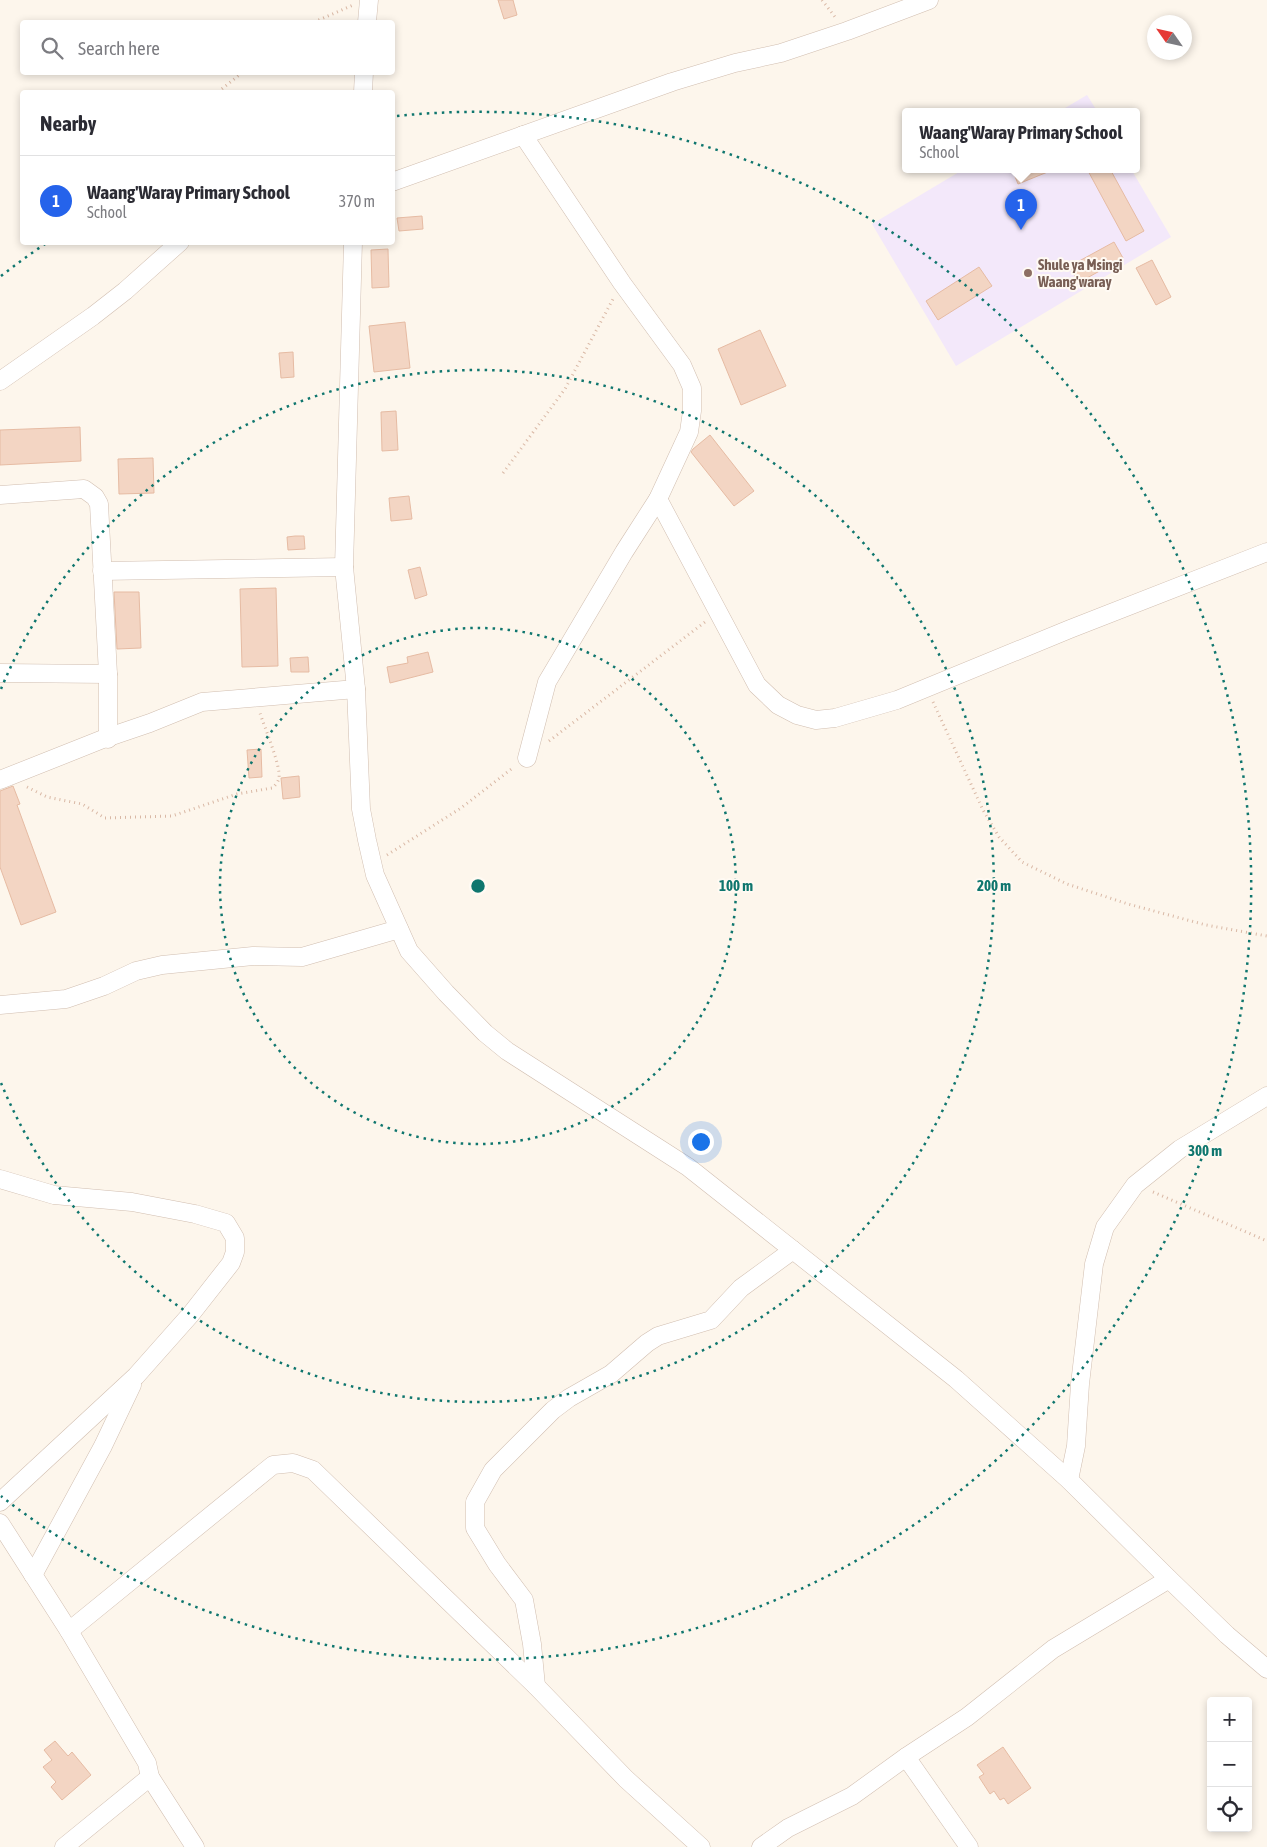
<!DOCTYPE html>
<html lang="en">
<head>
<meta charset="utf-8">
<style>
	:root { --surface:#fff; --page:#f2f2f3; --text:#2b2b33; --muted:#7c7c81; --line:#e1e1e2; --accent:#2563eb }
	body { margin:0; font-family:"Asap Condensed",sans-serif; background:var(--page); color:var(--text) }
	.controls { position:absolute; right:15px; bottom:15px; display:grid; overflow:hidden; border-radius:5px; box-shadow:0 2px 8px #0003 }
	.controls button { width:45px; height:45px; display:grid; place-items:center; padding:0; border:0; border-bottom:1px solid var(--line); background:var(--surface); color:var(--text); font:25px sans-serif }
	.compass { position:absolute; left:1147px; top:15px; width:45px; height:45px; border-radius:50%; background:var(--surface); box-shadow:0 2px 8px #0003; rotate:304deg }
	.you { position:absolute; left:700px; top:1141px; width:18px; height:18px; margin:-12px; border:4px solid #fff; border-radius:50%; background:#1a73e8; box-shadow:0 0 0 8px #1a73e833 }
	.badge { display:grid; place-items:center; width:32px; height:32px; border-radius:50%; background:var(--accent); color:#fff; font-size:16px; font-weight:700 }
	.pin { position:absolute; translate:-50% -41px; filter:drop-shadow(0 1px 2px #0008) }
	.pin::after { content:''; position:absolute; top:26px; width:18px; height:15px; background:inherit; clip-path:polygon(0 0,100% 0,50% 100%) }
	.popup { position:absolute; left:902px; top:108px; width:238px; height:65px; box-sizing:border-box; display:grid; place-content:center; border-radius:5px; background:var(--surface); filter:drop-shadow(0 1px 4px #0005); font-size:16px; white-space:nowrap; color:var(--muted) }
	.popup b { font-size:19px; color:var(--text) }
	.popup::after { content:''; position:absolute; left:50%; top:100%; margin-left:-10px; border:10px solid transparent; border-top-color:var(--surface) }
	.list { margin:0; padding:0; list-style:none }
	h2 { display:flex; justify-content:space-between; align-items:center; height:65px; margin:0; padding:0 20px; font-size:21px }
	h2 small { font-size:16px; font-weight:400; color:var(--muted) }
	.list li { display:grid; grid-template-columns:32px 1fr auto; gap:15px; align-items:center; box-sizing:border-box; height:90px; padding:0 20px; border-top:1px solid var(--line) }
	.list b { display:block; font-size:19px; white-space:nowrap }
	.list p { margin:0; font-size:16px; white-space:nowrap; color:var(--muted) }
	.list em { font-size:16px; font-style:normal; color:var(--muted) }
	.icon { flex:none; width:28px; height:28px; fill:none; stroke:currentColor; stroke-width:2; stroke-linecap:round; stroke-linejoin:round }
	.map { position:relative; flex:none; width:1267px; height:1847px; overflow:hidden }
	.search { position:absolute; background:var(--surface); box-shadow:0 2px 8px #0003; left:20px; top:20px; width:375px; height:55px; display:flex; align-items:center; gap:12px; box-sizing:border-box; padding:0 18px; border-radius:5px; color:var(--muted); font-size:19px }
	.panel { position:absolute; background:var(--surface); box-shadow:0 2px 8px #0003; left:20px; top:90px; width:375px; height:155px; border-radius:5px }
	.map>svg:first-child { display:block }
	.education { fill:#f3e8fa }
	.building { fill:#f3d5c3; stroke:#e6bba3 }
	.lines { fill:none; stroke-linecap:round; stroke-linejoin:round }
	.minor-casing { stroke:#d1beb0; stroke-width:19 }
	.path { stroke:#d9b8a5; stroke-width:3; stroke-dasharray:1 4; stroke-linecap:butt }
	.minor { stroke:#fff; stroke-width:18 }
	.ring { fill:none; stroke:#0f766e; stroke-width:2.5; stroke-dasharray:2.5 5 }
	.education-dot { fill:#8d6e63; stroke:#fffaf3; stroke-width:2 }
	.labels { text-anchor:middle; dominant-baseline:central; stroke-width:4; stroke-linejoin:round; paint-order:stroke }
	.education-label { font-size:15px; font-weight:bold; fill:#785e54; stroke:#fffaf3; text-anchor:start }
	.centre { fill:#0f766e; stroke:#fffaf3; stroke-width:2.5 }
	.ring-label { font-size:15px; text-anchor:middle; font-weight:bold; fill:#0f766e; stroke:#fffaf3; stroke-width:4; stroke-linejoin:round; paint-order:stroke }
</style>
</head>
<body>
<div class="map">
<svg width="1267" height="1847" viewBox="0 0 1267 1847">
	<rect width="100%" height="100%" fill="#fdf6ec"/>
	<g class="education">
		<path d="M1087 95 1097 111H1060Z"/>
		<path d="M964 169H1131L1171 237 956 366 872 224Z"/>
	</g>
	<g class="building">
		<path d="M498 0H513L517 15 504 19Z"/>
		<path d="M1012 169H1055L1018 184Z"/>
		<path d="M1087 169H1110L1144 231 1126 241Z"/>
		<path d="M422 216 423 229 399 231 397 218Z"/>
		<path d="M1114 242 1123 258 1078 283 1070 266Z"/>
		<path d="M388 249 389 287 372 288 371 250Z"/>
		<path d="M1152 260 1171 297 1156 305 1136 268Z"/>
		<path d="M979 267 992 286 938 320 926 301Z"/>
		<path d="M405 322 410 368 374 372 369 326Z"/>
		<path d="M760 330 786 386 741 405 718 349Z"/>
		<path d="M293 352 294 377 281 378 279 353Z"/>
		<path d="M396 411 398 450 382 451 381 412Z"/>
		<path d="M80 427 81 461 0 465V430Z"/>
		<path d="M710 435 754 491 734 506 691 452 693 449Z"/>
		<path d="M153 458 154 493 119 494 118 459Z"/>
		<path d="M409 496 412 519 391 521 389 498Z"/>
		<path d="M295 536H304L305 549 288 550 287 537Z"/>
		<path d="M420 567 427 595 415 599 408 570Z"/>
		<path d="M276 588 278 666 242 667 240 589Z"/>
		<path d="M114 592H139L141 648 117 649Z"/>
		<path d="M428 652 433 672 390 683 387 667 408 663 407 657Z"/>
		<path d="M308 657 309 672H291L290 658Z"/>
		<path d="M261 749 262 777 249 778 247 750Z"/>
		<path d="M299 776 300 797 283 799 281 778Z"/>
		<path d="M13 786 20 804 17 805 56 912 21 925 0 867V791Z"/>
		<path d="M55 1741 68 1756 72 1752 91 1775 62 1800 51 1787 56 1782 43 1767 52 1760 44 1750Z"/>
		<path d="M1003 1747 1031 1788 1008 1804 1004 1798 1000 1800 994 1791 990 1794 979 1777 984 1774 977 1765Z"/>
	</g>
	<g class="lines">
		<defs>
			<g id="minor">
				<path d="M367 22 369 0"/>
				<path d="M363 92 364 72"/>
				<path d="M523 135 622 283 682 365 692 388V411L689 432 658 499 624 552 547 682 527 758"/>
				<path d="M392 182 672 82 735 63 781 53 847 31 929 0"/>
				<path d="M353 242 344 567 356 689 361 809 367 840 375 875 409 951 446 993 485 1033 507 1051 688 1167 956 1379 1069 1480 1169 1579 1227 1635 1267 1669"/>
				<path d="M0 381 93 316 125 291 180 242"/>
				<path d="M0 495 84 489 95 497 99 504 108 674V739"/>
				<path d="M658 499 757 685 778 705 797 715 816 720 835 718 897 700 1070 629 1267 552"/>
				<path d="M102 571 344 567"/>
				<path d="M0 673 108 674"/>
				<path d="M0 780 103 739 150 723 202 702 356 689"/>
				<path d="M0 1005 66 999 104 986 136 971 162 965 253 956 302 957 399 929"/>
				<path d="M0 1179 54 1195 132 1202 195 1214 226 1223 235 1238V1252L231 1263 191 1314 136 1376 0 1502"/>
				<path d="M1069 1480 1076 1446 1080 1384 1094 1264 1105 1227 1135 1185 1180 1149 1267 1096"/>
				<path d="M0 1523 69 1631 147 1763 150 1777 195 1847"/>
				<path d="M33 1575 103 1446 132 1385"/>
				<path d="M69 1631 273 1465 293 1463 313 1470 536 1686 626 1779 701 1847"/>
				<path d="M536 1686 532 1644 524 1600 497 1564 475 1528V1502L493 1470 553 1410 569 1398 611 1374 647 1343 658 1336 711 1320 741 1288 793 1250"/>
				<path d="M906 1757 969 1847"/>
				<path d="M64 1847 150 1777"/>
				<path d="M761 1847 788 1828 852 1796 906 1757 967 1717 1053 1649 1169 1579"/>
			</g>
		</defs>
		<use href="#minor" class="minor-casing"/>
		<g class="path">
			<path d="M822 0 835 17"/>
			<path d="M314 22 353 5"/>
			<path d="M218 92 243 72"/>
			<path d="M503 473 565 389 613 299"/>
			<path d="M933 702 983 810 999 837 1022 862 1067 884 1128 904 1206 925 1267 936"/>
			<path d="M549 741 705 622"/>
			<path d="M27 787 47 797 82 804 105 818 172 816 237 794 272 788C275 786 278 782 279 778 281 766 264 726 260 713"/>
			<path d="M387 855 461 808 514 767"/>
			<path d="M1153 1192 1267 1241"/>
		</g>
		<use href="#minor" class="minor"/>
	</g>
	<g class="ring">
		<circle cx="478" cy="886" r="258"/>
		<path d="M1 689A516 516 0 1 1 1 1083"/>
		<path d="M1 276A774 774 0 0 1 45 244M397 116A774 774 0 1 1 1 1496"/>
	</g>
	<circle class="education-dot" cx="1028" cy="273" r="5"/>
	<g class="labels">
		<g class="education-label">
			<text x="1038" y="264">Shule ya Msingi<tspan x="1038" dy="17">Waang'waray</tspan></text>
		</g>
	</g>
	<circle cx="478" cy="886" r="8" class="centre"/>
	<g class="ring-label">
		<text x="736" y="891">100 m</text>
		<text x="994" y="891">200 m</text>
		<text x="1205" y="1156">300 m</text>
	</g>
</svg>
<div class="controls">
<button>+</button>
<button>−</button>
<button><svg class="icon" aria-label="locate" viewBox="0 0 24 24"><circle cx="12" cy="12" r="6"/><path d="M12 2v4M12 18v4M2 12h4M18 12h4"/></svg></button>
</div>
<svg class="compass" viewBox="-18 -18 36 36"><path d="M0-13l5 13h-10z" fill="#e53935"/><path d="M0 13l5-13h-10z" fill="#7c7c81"/></svg>
<div class="you"></div>
<div class="pin badge" style="left:1021px;top:230px">1</div>
<div class="popup"><b>Waang'Waray Primary School</b>School</div>
<div class="search"><svg class="icon" aria-label="search" viewBox="0 0 24 24"><circle cx="10" cy="10" r="6"/><path d="M15 15l6 6"/></svg>Search here</div>
<section class="panel">
<h2>Nearby<small></small></h2>
<ul class="list">
<li><span class="badge">1</span><div><b>Waang'Waray Primary School</b><p>School</p></div><em>370 m</em></li>
</ul>
</section>
</div>
</body>
</html>
